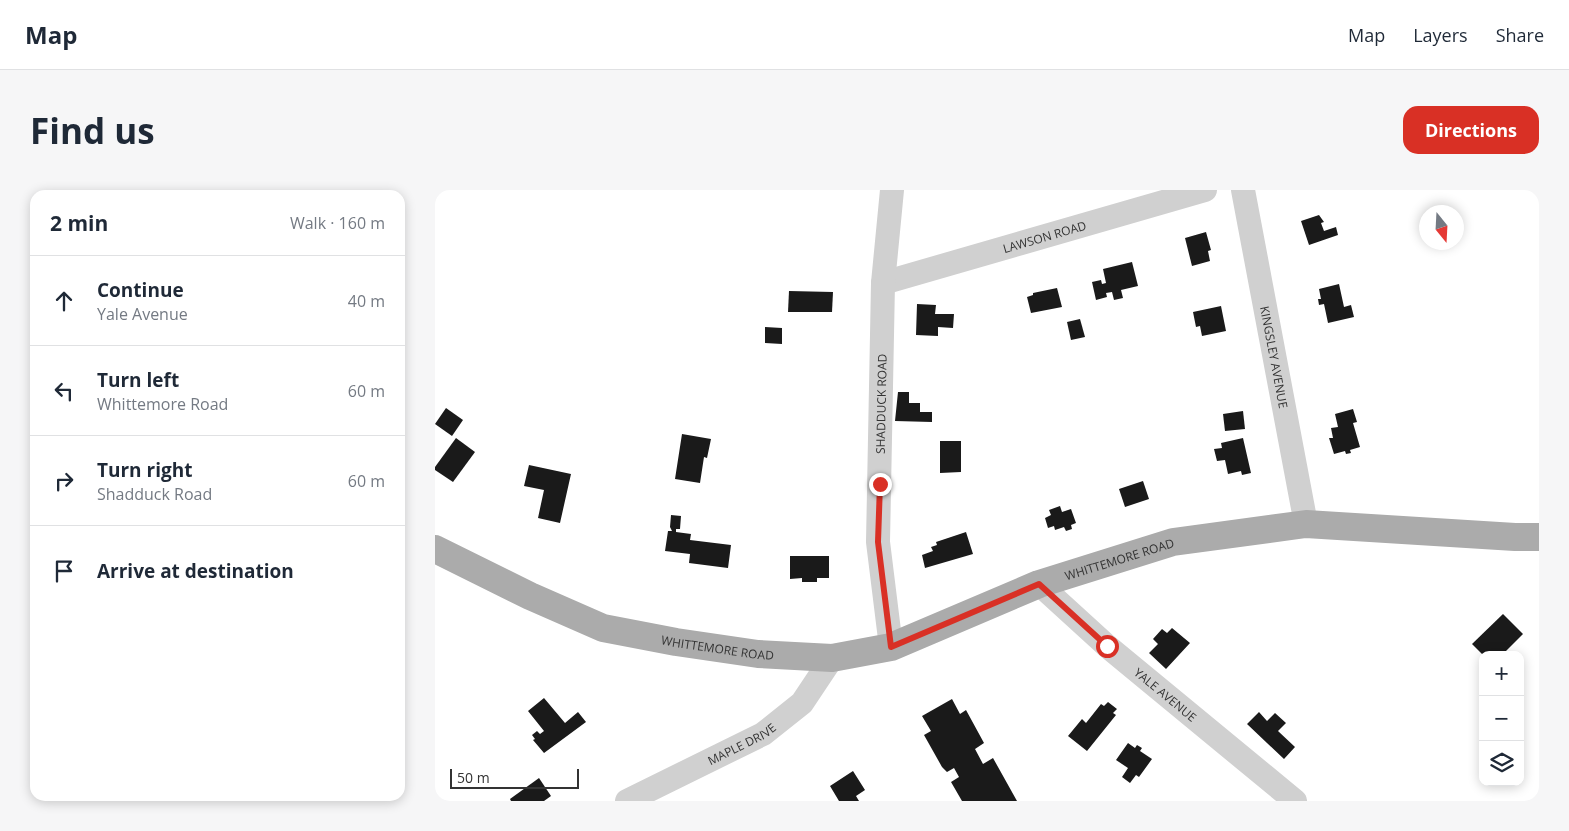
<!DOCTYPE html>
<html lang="en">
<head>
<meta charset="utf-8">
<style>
	:root { --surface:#fff; --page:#f6f6f7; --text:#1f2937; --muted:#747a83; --line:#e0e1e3; --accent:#d93025 }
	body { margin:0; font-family:"Open Sans",sans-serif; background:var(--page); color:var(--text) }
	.controls { position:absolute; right:15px; bottom:15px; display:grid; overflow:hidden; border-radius:10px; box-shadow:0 2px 12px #0003 }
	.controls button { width:45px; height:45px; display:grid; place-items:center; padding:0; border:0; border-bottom:1px solid var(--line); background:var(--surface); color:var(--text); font:25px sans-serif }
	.compass { position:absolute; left:984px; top:15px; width:45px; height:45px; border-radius:50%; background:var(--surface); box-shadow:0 2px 12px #0003; rotate:162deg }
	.scale { position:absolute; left:15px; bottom:12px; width:129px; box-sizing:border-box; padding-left:5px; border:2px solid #333; border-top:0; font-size:14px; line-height:18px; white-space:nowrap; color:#333; -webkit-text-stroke:4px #fff; paint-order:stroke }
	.stop { position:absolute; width:15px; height:15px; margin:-11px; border:4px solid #d93025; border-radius:50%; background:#fff }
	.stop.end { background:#d93025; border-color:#fff; box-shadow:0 1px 5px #0008 }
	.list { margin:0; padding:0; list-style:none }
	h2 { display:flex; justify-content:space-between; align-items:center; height:65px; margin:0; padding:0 20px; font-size:21px }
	h2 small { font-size:16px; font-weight:400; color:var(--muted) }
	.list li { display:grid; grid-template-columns:32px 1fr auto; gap:15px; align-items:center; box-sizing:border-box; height:90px; padding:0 20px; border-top:1px solid var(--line) }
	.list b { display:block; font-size:19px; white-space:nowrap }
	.list p { margin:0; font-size:16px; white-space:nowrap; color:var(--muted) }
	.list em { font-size:16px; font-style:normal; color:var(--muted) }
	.icon { flex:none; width:28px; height:28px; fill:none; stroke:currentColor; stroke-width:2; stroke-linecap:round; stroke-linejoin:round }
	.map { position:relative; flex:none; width:1104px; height:611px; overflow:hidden; border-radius:15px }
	header { display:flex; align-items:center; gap:30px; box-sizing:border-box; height:70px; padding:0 25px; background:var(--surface); border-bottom:1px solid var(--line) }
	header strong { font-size:24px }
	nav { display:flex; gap:28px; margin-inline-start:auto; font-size:18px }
	.intro { display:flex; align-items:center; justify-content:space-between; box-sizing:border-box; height:120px; padding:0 30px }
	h1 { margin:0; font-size:35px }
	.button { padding:12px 22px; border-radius:15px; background:var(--accent); color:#fff; font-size:18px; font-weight:700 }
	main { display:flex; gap:30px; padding:0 30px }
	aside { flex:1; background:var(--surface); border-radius:15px; box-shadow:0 2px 12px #0003 }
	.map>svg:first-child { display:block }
	.building { fill:#1a1a1a }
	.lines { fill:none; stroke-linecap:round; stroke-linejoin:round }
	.minor { stroke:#d0d0d0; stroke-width:24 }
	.major { stroke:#ababab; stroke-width:28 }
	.route { stroke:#d93025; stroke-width:6 }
	.labels { text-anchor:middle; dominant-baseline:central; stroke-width:5; stroke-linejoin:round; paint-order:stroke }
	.street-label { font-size:12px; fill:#333; stroke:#fff }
</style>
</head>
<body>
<header>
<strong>Map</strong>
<nav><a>Map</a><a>Layers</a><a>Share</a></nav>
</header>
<div class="intro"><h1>Find us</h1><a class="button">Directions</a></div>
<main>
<aside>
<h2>2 min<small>Walk · 160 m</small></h2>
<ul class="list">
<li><svg class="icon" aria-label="ahead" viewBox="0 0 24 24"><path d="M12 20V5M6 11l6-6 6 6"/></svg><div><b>Continue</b><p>Yale Avenue</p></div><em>40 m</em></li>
<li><svg class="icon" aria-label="left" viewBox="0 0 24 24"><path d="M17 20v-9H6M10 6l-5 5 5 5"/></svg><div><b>Turn left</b><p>Whittemore Road</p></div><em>60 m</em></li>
<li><svg class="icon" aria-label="right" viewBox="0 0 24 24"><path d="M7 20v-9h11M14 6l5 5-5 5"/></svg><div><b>Turn right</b><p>Shadduck Road</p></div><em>60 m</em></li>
<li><svg class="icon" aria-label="arrive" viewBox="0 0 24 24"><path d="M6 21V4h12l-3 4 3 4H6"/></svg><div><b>Arrive at destination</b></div></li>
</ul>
</aside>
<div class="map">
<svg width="1104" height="611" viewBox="0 0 1104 611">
	<rect width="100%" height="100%" fill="#fff"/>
	<g class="building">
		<path d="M884 25 889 32 886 33 889 41 901 37 903 45 874 55 866 31Z"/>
		<path d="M771 42 776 60 773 61 775 71 757 76 750 48Z"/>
		<path d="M697 72 703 96 686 100 688 108 679 110 677 102 671 103 672 107 661 110 657 92 666 90 667 94 671 93 668 79Z"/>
		<path d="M904 94 909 117 916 115 919 127 893 133 889 114 884 115 883 109H886L884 99Z"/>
		<path d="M622 98 627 117 596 123 592 107 598 105V103Z"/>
		<path d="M354 101 398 102 397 122H353Z"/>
		<path d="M482 114 501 115 500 124H519L518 138 503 137V146L481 145Z"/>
		<path d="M786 116 791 141 767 146 765 136 761 137 758 122Z"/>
		<path d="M645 129 650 147 636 150 632 132Z"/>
		<path d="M330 137 347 138V154L330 153Z"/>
		<path d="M463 202H474V213H485V222H497V232L460 231Z"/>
		<path d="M11 218 28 230 17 246 0 234Z"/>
		<path d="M918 219 922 232 918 233 925 257 915 260 916 263 911 264 910 261 899 264 894 248H898L896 238 903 237 900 224Z"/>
		<path d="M808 221 810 239 790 241 788 224Z"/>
		<path d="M247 244 276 249 272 268 269 267 265 293 240 289Z"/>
		<path d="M21 248 40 262 18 292 0 280V277Z"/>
		<path d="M808 248 816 283 807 285 806 281 793 284 790 270 782 271 779 259 787 258 786 253Z"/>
		<path d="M505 251H526V282L505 283Z"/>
		<path d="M94 275 136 284 125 333 103 328 109 300 89 296Z"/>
		<path d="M708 291 714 309 690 317 684 299Z"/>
		<path d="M625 316 627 322 636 319 641 333 636 335 637 339 631 341 629 337 620 340 619 336 613 338 610 328 616 325 614 320Z"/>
		<path d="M236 325 246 326 245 339H241V342L256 344 255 350 296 355 293 378 254 373 255 364 230 361 233 341H237L235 337Z"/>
		<path d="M531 342 538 364 490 378 487 365 498 361 496 357 502 355 501 352Z"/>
		<path d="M355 366H394V388H382V392H367V388L355 389Z"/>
		<path d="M1068 424 1088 444 1067 465H1048L1037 454Z"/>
		<path d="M737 438 755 453 731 479 714 463 723 454 718 449 727 439 732 443Z"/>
		<path d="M109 508 130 533 143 522 151 532 109 563 98 550 100 549 97 545 102 541 105 544 109 541 93 521Z"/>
		<path d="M517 509 525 524 531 520 549 553 540 559 548 574 558 568 582 611H527L516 592 524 587 519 578 512 582 507 577 489 545 496 541 487 526Z"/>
		<path d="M673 512 682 519 678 523 681 525 652 561 633 546 647 529 651 533 666 514 669 516Z"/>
		<path d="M824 522 832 531 840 523 851 533 843 541 860 557 849 569 812 534Z"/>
		<path d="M693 553 700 558 702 555 707 558 705 561 717 569 704 587 701 585 695 593 687 587 693 578 681 570Z"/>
		<path d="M418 581 430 600 421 606 424 611H404L395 596Z"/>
		<path d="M104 588 116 606 109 611H76L75 609Z"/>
	</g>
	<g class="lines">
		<g class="minor">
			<path id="s1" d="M808 0 871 334"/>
			<path id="s2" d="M448 93 770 0"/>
			<path id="s3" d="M604 394 672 456 860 611"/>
			<path id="s4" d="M456 457 443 352 448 93 457 0"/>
			<path id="s5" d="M192 611 328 544 367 513 397 468"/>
		</g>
		<path class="major" id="s6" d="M0 359 95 406 168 438 241 452 323 464 397 468 456 457 604 394 738 352 871 334 1080 347H1104"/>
	</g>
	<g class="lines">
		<path class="route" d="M445 294 443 352 456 457 604 394 672 456"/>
	</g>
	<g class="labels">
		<g class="street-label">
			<text stroke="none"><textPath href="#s2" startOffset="168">LAWSON ROAD</textPath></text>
			<text stroke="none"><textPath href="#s1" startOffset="170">KINGSLEY AVENUE</textPath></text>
			<text stroke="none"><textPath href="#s4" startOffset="244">SHADDUCK ROAD</textPath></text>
			<text stroke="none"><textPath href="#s6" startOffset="722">WHITTEMORE ROAD</textPath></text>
			<text stroke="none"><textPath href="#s6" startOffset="302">WHITTEMORE ROAD</textPath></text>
			<text stroke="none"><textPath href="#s3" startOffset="168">YALE AVENUE</textPath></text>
			<text stroke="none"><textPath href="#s5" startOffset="128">MAPLE DRIVE</textPath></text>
		</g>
	</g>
</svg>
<div class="controls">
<button>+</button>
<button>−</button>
<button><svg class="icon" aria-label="layers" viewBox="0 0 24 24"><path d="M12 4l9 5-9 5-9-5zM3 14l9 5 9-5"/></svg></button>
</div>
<svg class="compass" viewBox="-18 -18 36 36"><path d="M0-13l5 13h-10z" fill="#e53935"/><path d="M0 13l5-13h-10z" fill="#747a83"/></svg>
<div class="scale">50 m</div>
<div class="stop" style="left:672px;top:456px"></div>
<div class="stop end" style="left:445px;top:294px"></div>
</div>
</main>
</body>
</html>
